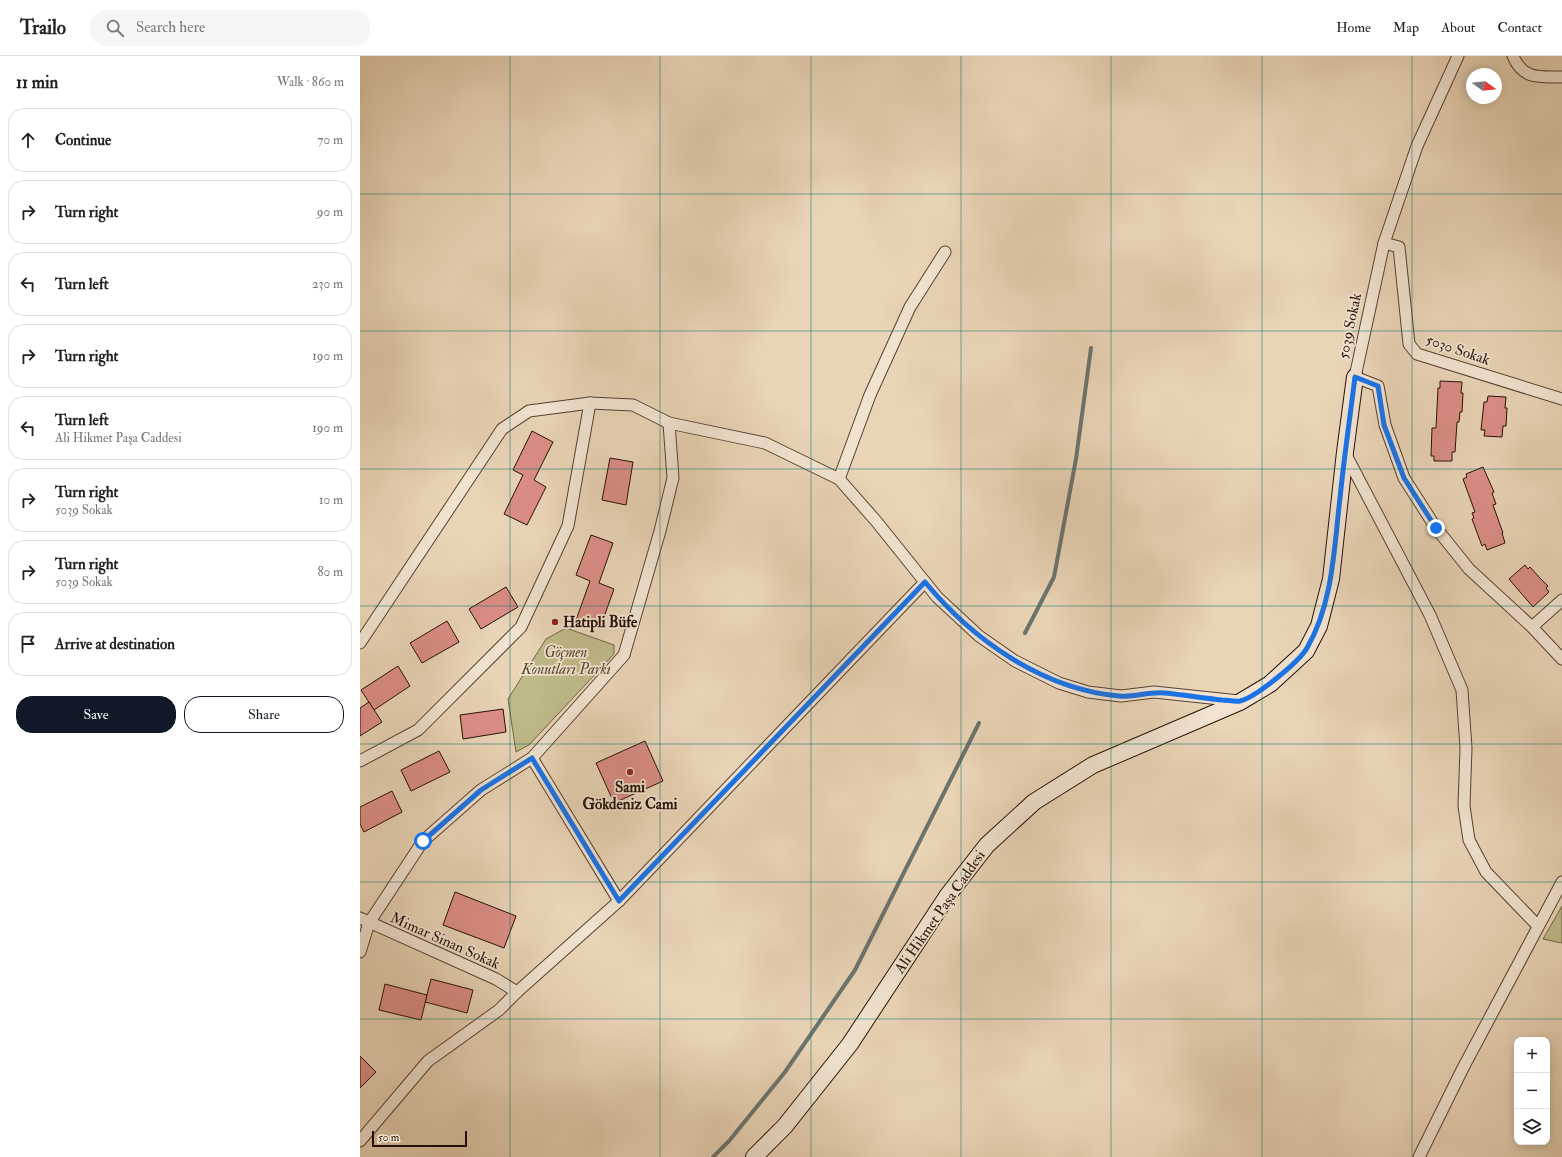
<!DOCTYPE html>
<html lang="en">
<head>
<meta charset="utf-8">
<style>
	:root { --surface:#fff; --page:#f6f6f6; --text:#222; --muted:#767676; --line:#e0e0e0; --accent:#111827 }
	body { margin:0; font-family:"IM FELL Double Pica",serif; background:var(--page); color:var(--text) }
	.controls { position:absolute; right:12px; bottom:12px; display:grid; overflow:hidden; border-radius:8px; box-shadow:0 2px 10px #0003 }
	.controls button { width:36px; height:36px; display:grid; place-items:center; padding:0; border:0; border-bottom:1px solid var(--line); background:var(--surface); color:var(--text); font:20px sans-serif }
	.compass { position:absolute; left:1106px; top:12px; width:36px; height:36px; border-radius:50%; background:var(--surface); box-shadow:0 2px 10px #0003; rotate:105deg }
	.scale { position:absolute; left:12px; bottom:10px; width:95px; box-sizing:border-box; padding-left:4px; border:2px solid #280f05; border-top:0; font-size:11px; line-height:14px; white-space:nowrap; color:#280f05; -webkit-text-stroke:3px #f1e3d0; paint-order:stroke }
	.stop { position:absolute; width:12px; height:12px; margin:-9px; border:3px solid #1a73e8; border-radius:50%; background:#fff }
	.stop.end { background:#1a73e8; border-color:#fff; box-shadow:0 1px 4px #0008 }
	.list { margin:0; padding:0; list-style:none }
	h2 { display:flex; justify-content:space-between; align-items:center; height:52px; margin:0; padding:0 16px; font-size:17px }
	h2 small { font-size:13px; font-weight:400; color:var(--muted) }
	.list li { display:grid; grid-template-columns:26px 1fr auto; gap:12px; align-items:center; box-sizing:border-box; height:64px; margin:0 8px 8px; padding:0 8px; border:1px solid var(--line); border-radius:16px }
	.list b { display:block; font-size:15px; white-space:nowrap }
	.list p { margin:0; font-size:13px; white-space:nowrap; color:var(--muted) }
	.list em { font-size:13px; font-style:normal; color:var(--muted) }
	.actions { display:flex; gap:8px; padding:12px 16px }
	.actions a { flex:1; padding:9px 0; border:1px solid var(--accent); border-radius:16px; text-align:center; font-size:14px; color:var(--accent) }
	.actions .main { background:var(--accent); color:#fff }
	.icon { flex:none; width:22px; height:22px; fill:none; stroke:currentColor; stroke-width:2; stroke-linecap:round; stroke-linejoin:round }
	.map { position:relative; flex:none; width:1202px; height:1101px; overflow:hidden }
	header { display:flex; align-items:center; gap:24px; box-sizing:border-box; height:56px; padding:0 20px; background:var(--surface); border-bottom:1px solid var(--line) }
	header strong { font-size:19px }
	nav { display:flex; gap:22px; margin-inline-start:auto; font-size:14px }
	.search { width:280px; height:36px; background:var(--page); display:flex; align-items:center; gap:10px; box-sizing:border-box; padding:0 14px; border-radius:16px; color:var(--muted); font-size:15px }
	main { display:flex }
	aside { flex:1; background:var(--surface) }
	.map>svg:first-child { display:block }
	.green { fill:#bebb89; stroke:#736547 }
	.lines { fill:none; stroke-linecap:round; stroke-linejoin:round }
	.stream { stroke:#6c746f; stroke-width:4 }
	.building { fill:#dc8e87; stroke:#280f05 }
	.minor-casing { stroke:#584031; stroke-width:13 }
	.secondary-casing { stroke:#280f05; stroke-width:18 }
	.minor { stroke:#f1e3d0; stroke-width:11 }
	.secondary { stroke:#f1e3d0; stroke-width:16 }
	.route { stroke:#1a73e8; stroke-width:5 }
	.grid { fill:none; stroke:#0f766e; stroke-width:1; stroke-opacity:0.55 }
	.poi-dot { fill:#8f2418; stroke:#f1e3d0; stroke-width:1.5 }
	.labels { text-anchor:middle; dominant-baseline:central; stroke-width:3.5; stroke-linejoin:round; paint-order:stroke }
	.street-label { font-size:15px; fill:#280f05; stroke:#f1e3d0 }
	.poi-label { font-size:15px; font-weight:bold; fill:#280f05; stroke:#f1e3d0; text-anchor:start }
	.park-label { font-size:15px; font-style:italic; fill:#5c4b33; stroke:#f1e3d0 }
</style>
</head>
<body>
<header>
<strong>Trailo</strong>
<div class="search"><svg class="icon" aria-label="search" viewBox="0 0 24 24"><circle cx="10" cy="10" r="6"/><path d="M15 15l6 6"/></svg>Search here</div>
<nav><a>Home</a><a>Map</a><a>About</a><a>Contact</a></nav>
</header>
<main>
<aside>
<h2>11 min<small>Walk · 860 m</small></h2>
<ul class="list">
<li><svg class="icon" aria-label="ahead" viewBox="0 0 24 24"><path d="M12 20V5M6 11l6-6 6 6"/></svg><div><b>Continue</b></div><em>70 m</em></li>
<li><svg class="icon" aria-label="right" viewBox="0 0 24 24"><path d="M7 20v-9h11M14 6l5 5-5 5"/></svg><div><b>Turn right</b></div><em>90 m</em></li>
<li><svg class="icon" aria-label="left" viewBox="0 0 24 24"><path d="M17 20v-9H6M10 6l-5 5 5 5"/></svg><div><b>Turn left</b></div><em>230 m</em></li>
<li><svg class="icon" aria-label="right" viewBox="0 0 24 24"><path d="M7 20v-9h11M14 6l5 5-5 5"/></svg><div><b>Turn right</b></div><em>190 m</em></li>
<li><svg class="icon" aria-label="left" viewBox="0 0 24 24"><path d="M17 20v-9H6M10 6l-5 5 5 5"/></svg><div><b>Turn left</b><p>Ali Hikmet Paşa Caddesi</p></div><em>190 m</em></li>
<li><svg class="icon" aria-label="right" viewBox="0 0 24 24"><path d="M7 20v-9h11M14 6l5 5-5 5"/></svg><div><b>Turn right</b><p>5039 Sokak</p></div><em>10 m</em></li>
<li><svg class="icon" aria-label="right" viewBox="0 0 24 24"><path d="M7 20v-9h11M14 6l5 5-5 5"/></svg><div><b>Turn right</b><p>5039 Sokak</p></div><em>80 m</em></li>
<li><svg class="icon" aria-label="arrive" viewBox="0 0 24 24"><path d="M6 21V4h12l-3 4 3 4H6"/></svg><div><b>Arrive at destination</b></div></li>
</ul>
<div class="actions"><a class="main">Save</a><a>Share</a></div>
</aside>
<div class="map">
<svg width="1202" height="1101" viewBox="0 0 1202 1101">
	<rect width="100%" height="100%" fill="#e9d4b6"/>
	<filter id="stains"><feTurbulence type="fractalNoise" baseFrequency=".005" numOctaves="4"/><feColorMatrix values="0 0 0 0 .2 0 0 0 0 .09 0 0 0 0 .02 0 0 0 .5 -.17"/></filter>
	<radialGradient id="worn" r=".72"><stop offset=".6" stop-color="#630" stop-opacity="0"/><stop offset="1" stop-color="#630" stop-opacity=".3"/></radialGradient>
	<g class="green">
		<path d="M206 572 254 589V598L169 689 156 696 148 643 186 583Z"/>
		<path d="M1202 850V887L1183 883Z"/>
	</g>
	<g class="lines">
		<g class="stream">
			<path d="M665 577 694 521 716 403 731 292"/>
			<path d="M353 1101 369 1085 425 1016 495 914 619 667"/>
		</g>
	</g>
	<g class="building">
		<path d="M1080 325 1102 326 1101 337H1103L1102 356H1100L1099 366H1097L1095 396H1092V405H1074V400H1071L1072 372H1076L1078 332H1080Z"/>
		<path d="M1128 340 1146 341 1145 352H1147L1146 370H1143L1142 381 1124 380 1125 374H1121L1124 346H1127Z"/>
		<path d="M172 375 193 386 174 424 186 431 167 469 144 458 163 419 153 414Z"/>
		<path d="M250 402 273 406 266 449 242 444Z"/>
		<path d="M1123 411 1134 436 1132 437 1136 448 1133 449 1143 477H1142L1145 487 1127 494 1125 488 1122 490 1112 463 1114 462 1112 457 1115 456 1103 423 1107 421 1106 418Z"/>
		<path d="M231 479 253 487 239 527 254 533 240 572 216 564 230 525 216 519Z"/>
		<path d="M1165 509 1168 513 1170 511 1180 522 1188 530 1186 532 1189 536 1173 551 1149 523Z"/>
		<path d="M146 531 158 551 121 573 109 553Z"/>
		<path d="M87 565 99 586 62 607 50 587Z"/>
		<path d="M38 610 50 630 14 654 1 634Z"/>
		<path d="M9 646 22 666 0 680V652Z"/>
		<path d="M143 653 146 676 103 683 100 659Z"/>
		<path d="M285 685 303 725 254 747 236 707Z"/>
		<path d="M79 695 90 716 51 735 41 714Z"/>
		<path d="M32 735 42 756 4 776 0 768V751Z"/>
		<path d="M95 836 156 860 144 892 83 869Z"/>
		<path d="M71 923 113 934 107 957 65 946Z"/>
		<path d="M25 928 67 939 61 964 19 954Z"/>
		<path d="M0 1000 16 1016 0 1032Z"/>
	</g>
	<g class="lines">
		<defs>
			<g id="minor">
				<path d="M1098 0 1057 90 1024 187 995 321 1018 330 1025 369 1044 422 1076 472 1109 513 1172 571 1202 603"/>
				<path d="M1153 0C1163 24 1180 21 1202 21"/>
				<path d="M1024 187 1039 191 1049 288 1057 298 1202 343"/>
				<path d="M985 397 1070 559 1102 634 1106 692 1104 750 1109 784 1126 816 1178 870"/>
				<path d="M479 423 510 339 550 251 585 196"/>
				<path d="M1172 571 1202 544"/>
				<path d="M0 587 142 373 169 355 230 347 273 349 309 367 405 387 479 423 516 465 577 541 619 580 655 605 699 627 728 636 761 640 794 636 879 645"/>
				<path d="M172 702 259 845"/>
				<path d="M0 705 58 674 161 571 208 470 230 347"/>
				<path d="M0 862 136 923 157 936"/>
				<path d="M0 896 9 867 63 785 121 734 172 702 264 599 300 475 313 422 309 367"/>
				<path d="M0 1085 68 1005 139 954 157 936 259 845 565 526"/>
				<path d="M1059 1101 1103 1012 1202 826"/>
			</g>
			<path id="secondary" d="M394 1101 425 1070 490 988 588 839 627 789 674 746 733 709 880 646 910 628 946 595 959 570 971 523 985 396 995 321"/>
		</defs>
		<use href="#minor" class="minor-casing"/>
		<use href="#secondary" class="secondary-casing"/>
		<use href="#minor" class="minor"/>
		<use href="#secondary" class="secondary"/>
	</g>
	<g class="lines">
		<path class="route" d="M63 785 121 734 172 702 259 845 565 526C613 584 682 633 759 640 774 642 789 635 805 637 824 639 843 642 862 644 867 644 875 646 880 645 896 641 939 606 947 592 973 547 974 493 980 442 984 402 990 361 995 321L1018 330 1024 369 1044 422 1076 472"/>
	</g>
	<path class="grid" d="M150 0V1101M300 0V1101M451 0V1101M601 0V1101M751 0V1101M902 0V1101M1052 0V1101M0 138H1202M0 275H1202M0 413H1202M0 550H1202M0 688H1202M0 826H1202M0 963H1202"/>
	<g class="poi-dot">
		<circle cx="195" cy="566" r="4"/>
		<circle cx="270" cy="716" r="4"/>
	</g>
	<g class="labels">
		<g class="street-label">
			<text transform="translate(990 270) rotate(-78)">5039 Sokak</text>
			<text transform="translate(1098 294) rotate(19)">5030 Sokak</text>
			<text transform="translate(580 856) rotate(-55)">Ali Hikmet Paşa Caddesi</text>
			<text transform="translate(85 885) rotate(24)">Mimar Sinan Sokak</text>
		</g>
		<g class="poi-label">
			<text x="203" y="566">Hatipli Büfe</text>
			<text x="270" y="731" text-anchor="middle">Sami<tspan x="270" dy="17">Gökdeniz Cami</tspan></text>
		</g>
		<g class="park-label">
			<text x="206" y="596">Göçmen<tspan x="206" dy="17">Konutları Parkı</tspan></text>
		</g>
	</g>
	<rect width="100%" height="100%" filter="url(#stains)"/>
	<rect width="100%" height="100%" fill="url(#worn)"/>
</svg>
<div class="controls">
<button>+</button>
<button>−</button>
<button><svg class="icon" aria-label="layers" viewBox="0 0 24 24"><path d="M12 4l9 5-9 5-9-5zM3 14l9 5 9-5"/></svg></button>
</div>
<svg class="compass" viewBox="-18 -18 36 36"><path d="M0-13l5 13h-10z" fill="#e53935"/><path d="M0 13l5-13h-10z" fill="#767676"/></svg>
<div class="scale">50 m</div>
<div class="stop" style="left:63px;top:785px"></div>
<div class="stop end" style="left:1076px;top:472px"></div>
</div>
</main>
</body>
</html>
